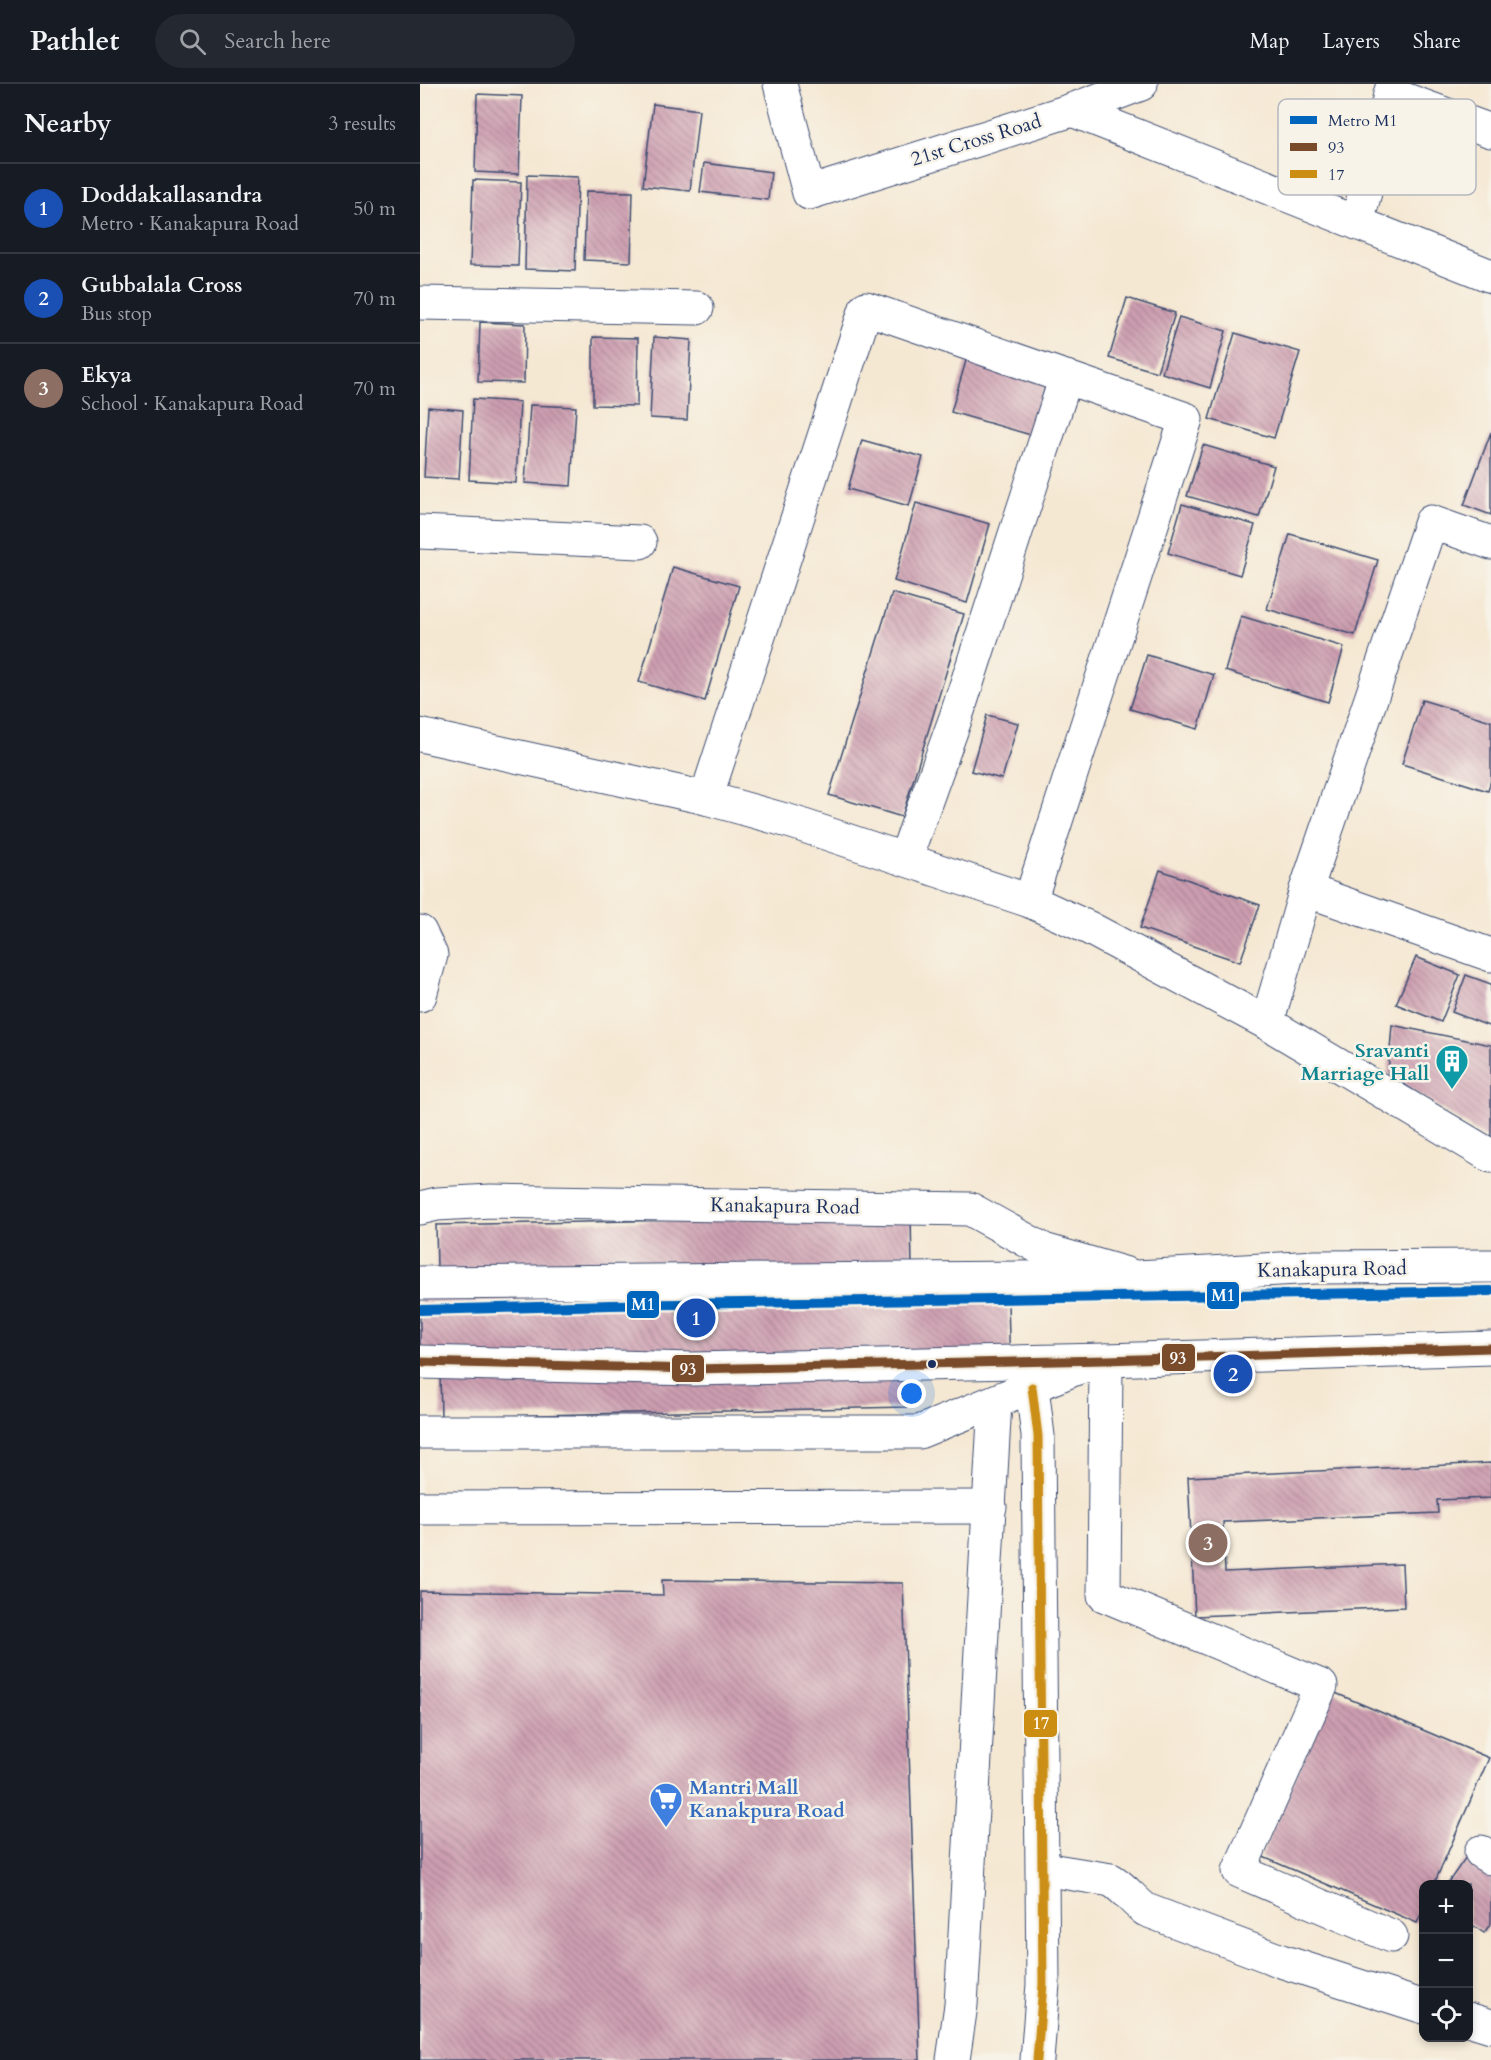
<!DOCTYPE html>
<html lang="en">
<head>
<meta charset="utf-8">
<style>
	:root { --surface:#171b24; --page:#242831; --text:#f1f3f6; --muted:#9ea1a6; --line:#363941; --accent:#d690ce }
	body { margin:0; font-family:Cardo,serif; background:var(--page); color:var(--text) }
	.controls { position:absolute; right:18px; bottom:18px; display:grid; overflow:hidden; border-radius:12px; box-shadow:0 3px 9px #0003 }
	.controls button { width:54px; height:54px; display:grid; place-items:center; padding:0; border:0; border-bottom:2px solid var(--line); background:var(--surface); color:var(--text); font:30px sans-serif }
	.you { position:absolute; left:492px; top:1310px; width:21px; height:21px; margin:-15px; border:4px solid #fff; border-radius:50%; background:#1a73e8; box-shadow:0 0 0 9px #1a73e833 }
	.badge { display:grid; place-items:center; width:39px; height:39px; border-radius:50%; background:var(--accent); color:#fff; font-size:20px; font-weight:700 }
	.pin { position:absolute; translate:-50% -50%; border:3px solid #fff; box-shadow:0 2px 6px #0006 }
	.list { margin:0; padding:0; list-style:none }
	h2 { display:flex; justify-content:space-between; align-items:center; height:78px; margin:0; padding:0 24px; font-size:26px }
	h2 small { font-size:20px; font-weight:400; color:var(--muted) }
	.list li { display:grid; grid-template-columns:39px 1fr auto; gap:18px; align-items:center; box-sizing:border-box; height:90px; padding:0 24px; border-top:2px solid var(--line) }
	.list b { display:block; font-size:22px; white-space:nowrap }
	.list p { margin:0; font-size:20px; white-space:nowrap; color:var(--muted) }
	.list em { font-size:20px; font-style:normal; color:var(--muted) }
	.icon { flex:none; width:33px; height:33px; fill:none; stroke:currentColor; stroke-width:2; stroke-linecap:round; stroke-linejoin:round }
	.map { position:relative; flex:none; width:1071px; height:1976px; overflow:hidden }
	header { display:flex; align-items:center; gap:36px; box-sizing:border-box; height:84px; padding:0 30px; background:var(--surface); border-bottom:2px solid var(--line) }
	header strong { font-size:28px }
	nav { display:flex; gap:33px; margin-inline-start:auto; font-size:21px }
	.search { width:420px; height:54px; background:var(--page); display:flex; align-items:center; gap:15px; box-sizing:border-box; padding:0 21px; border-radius:33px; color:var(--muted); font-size:22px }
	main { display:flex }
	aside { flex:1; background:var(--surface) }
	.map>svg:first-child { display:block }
	.building { fill:url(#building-back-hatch) }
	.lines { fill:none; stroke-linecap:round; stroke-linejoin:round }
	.minor-casing { stroke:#3c4b70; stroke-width:35 }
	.highway-casing { stroke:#3c4b70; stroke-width:35 }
	.minor { stroke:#fff; stroke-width:33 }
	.highway { stroke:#fff; stroke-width:33 }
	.bus-1-casing { stroke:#f7f3e8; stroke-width:14 }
	.bus-2-casing { stroke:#f7f3e8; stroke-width:14 }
	.bus-1 { stroke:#7a4b2a; stroke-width:9 }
	.bus-2 { stroke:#cb8e13; stroke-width:9 }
	.metro-1-casing { stroke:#f7f3e8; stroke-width:15 }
	.metro-1 { stroke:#0065bd; stroke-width:10 }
	.bus-dot { fill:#1b2f5e; stroke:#f7f3e8; stroke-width:2 }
	.labels { text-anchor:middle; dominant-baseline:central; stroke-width:5; stroke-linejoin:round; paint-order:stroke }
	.street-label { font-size:20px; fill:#1b2f5e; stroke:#f7f3e8 }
	.culture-label { font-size:20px; font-weight:bold; fill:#0d838f; stroke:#f7f3e8; text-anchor:end }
	.shop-label { font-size:20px; font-weight:bold; fill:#366cbe; stroke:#f7f3e8; text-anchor:start }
	.key { fill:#f7f3e8; stroke:#b5b8bf; stroke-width:1.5 }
	.key-label { font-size:16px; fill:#1b2f5e }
	.line-badge { stroke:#f7f3e8; stroke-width:2 }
	.badge-label { font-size:16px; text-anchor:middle; font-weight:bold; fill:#fff }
</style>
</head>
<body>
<header>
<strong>Pathlet</strong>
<div class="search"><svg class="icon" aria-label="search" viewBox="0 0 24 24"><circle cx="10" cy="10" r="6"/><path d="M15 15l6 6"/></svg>Search here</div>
<nav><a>Map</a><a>Layers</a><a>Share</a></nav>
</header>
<main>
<aside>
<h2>Nearby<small>3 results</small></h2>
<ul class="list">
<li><span class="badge" style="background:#1a4fb4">1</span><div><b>Doddakallasandra</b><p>Metro · Kanakapura Road</p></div><em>50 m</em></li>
<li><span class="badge" style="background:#1a4fb4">2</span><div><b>Gubbalala Cross</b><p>Bus stop</p></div><em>70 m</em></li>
<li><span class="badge" style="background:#8d6e63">3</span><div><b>Ekya</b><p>School · Kanakapura Road</p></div><em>70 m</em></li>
</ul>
</aside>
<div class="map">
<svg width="1071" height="1976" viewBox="0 0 1071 1976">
	<defs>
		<pattern id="building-back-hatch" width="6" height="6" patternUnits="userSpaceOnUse" patternTransform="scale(1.5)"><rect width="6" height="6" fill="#cd9eb0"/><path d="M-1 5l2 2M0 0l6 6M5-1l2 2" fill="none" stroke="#a68192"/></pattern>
	</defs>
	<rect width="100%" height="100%" fill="#f7f3e8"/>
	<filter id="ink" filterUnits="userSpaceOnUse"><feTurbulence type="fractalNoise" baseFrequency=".0167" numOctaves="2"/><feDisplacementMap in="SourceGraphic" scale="12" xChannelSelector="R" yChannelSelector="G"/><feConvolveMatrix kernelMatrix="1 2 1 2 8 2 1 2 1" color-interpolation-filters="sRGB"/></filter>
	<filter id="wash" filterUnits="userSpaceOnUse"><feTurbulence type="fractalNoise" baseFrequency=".008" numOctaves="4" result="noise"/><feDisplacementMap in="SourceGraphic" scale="24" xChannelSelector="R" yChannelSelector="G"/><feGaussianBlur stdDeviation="1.35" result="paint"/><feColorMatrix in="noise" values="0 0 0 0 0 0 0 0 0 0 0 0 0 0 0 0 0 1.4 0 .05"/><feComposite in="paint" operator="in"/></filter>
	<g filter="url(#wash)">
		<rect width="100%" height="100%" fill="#f5e8d3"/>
		<g id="blocks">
			<g class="building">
				<path d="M57 10 102 12 99 90 55 88Z"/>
				<path d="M233 20 279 26 270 107 223 102Z"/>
				<path d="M284 79 351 88 348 116 280 108Z"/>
				<path d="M107 91 158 93 155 187 105 185Z"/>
				<path d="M53 96 101 98 98 182 50 181Z"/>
				<path d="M166 107 213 108 211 178 164 176Z"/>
				<path d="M707 214 755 229 737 288 689 274Z"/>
				<path d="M759 233 806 247 790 304 742 289Z"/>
				<path d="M60 238 105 240 104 299 58 298Z"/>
				<path d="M815 249 880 268 854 354 789 335Z"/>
				<path d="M173 253 218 254 217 322 173 321Z"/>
				<path d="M234 253 271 256 267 336 230 334Z"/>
				<path d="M548 270 628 293 611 351 531 328Z"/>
				<path d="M53 315 100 318 96 399 49 396Z"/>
				<path d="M110 321 156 323 151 402 105 399Z"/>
				<path d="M8 323 43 326 39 395 4 393Z"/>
				<path d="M1071 348V431L1044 421Z"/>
				<path d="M442 356 503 373 489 422 428 405Z"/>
				<path d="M783 361 854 382 839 433 767 412Z"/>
				<path d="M496 419 570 440 547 519 474 497Z"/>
				<path d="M762 420 835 441 820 491 748 469Z"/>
				<path d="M870 450 958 476 935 551 847 525Z"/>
				<path d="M253 483 319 502 285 617 219 598Z"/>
				<path d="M472 509 544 530 482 733 409 711Z"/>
				<path d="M821 532 924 563 908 618 805 587Z"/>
				<path d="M727 571 794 591 778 645 710 625Z"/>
				<path d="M1002 616 1071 637V696L1068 707 982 680Z"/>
				<path d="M567 631 598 639 582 695 551 687Z"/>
				<path d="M740 786 840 821 820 878 720 844Z"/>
				<path d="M996 873 1040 891 1021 938 976 920Z"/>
				<path d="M1046 891 1071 900V943L1032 928Z"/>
				<path d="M972 941 1071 961V1057L968 990Z"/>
				<path d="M491 1131 492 1185 587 1183 590 1288 487 1290V1323L21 1333 20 1289H0V1184H17L16 1141Z"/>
				<path d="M1071 1379V1414L1017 1416 1018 1429 803 1438 805 1488 982 1480 984 1523 775 1532 768 1393Z"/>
				<path d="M242 1496 483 1499 500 1976H0V1507L243 1511Z"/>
				<path d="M913 1608 1069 1674 1014 1800H1004V1824L997 1839 841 1772Z"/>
				<path d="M1046 1773 1071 1790V1839L1064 1849 1048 1838V1800H1027Z"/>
			</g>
		</g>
	</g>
	<g filter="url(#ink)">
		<use href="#blocks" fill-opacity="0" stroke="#3c4b70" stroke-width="1.5"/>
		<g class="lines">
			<defs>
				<g id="minor">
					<path d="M360 0 389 109 652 26 721 0"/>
					<path d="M970 10 1071 47"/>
					<path d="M652 26 1071 192"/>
					<path d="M937 139 973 0"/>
					<path d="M0 219 277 224"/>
					<path d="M0 448 220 458"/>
					<path d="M0 651 286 714 372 738 610 817 669 844 847 939 1071 1072"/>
					<path d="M286 714 446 224 766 335 610 817"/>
					<path d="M485 775 536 633 646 293"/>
					<path d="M886 806 1071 871"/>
					<path d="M0 848 11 871 0 911"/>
					<path d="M847 939 886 806 1011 438 1071 459"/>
					<path d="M0 1124 17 1120 71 1117 550 1125 624 1166 707 1190"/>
					<path d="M612 1303 618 1352 623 1900 617 1976"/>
					<path d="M0 1348H499L657 1284 686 1276 684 1511 901 1602 819 1787 971 1852"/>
					<path d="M0 1424 570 1423"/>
					<path d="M1061 1768 1071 1774"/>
					<path d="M623 1785 691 1796C705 1804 713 1817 726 1826L861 1877 1004 1923"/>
					<path d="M1048 1935 1071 1942"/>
					<path d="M533 1976 541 1921 575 1318"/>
				</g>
				<g id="highway">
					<path d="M0 1199 717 1193 895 1183 1071 1182"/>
					<path d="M0 1278 273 1285 686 1276 1071 1264"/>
				</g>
			</defs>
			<use href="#minor" class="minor-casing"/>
			<use href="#highway" class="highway-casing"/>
			<use href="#minor" class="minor"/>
			<use href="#highway" class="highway"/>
			<defs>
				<path id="bus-1" d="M0 1278 273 1285 686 1276 1071 1264"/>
				<path id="bus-2" d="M612 1303 618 1352 623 1900 617 1976"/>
			</defs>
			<use href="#bus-1" class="bus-1-casing"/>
			<use href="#bus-2" class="bus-2-casing"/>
			<use href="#bus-1" class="bus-1"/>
			<use href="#bus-2" class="bus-2"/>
			<defs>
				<path id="metro-1" d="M0 1226 191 1221 1071 1207"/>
			</defs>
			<use href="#metro-1" class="metro-1-casing"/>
			<use href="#metro-1" class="metro-1"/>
		</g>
	</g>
	<defs>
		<symbol id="building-pin" viewBox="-11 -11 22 30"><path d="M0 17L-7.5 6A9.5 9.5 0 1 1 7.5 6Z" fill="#0f9aa8" stroke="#f7f3e8"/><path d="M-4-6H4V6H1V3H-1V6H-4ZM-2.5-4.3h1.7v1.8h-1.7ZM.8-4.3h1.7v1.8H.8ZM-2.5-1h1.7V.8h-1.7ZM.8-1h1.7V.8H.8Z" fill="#fff"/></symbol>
		<symbol id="supermarket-pin" viewBox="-11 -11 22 30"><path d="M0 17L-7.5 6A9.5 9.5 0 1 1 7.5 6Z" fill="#3f7fe0" stroke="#f7f3e8"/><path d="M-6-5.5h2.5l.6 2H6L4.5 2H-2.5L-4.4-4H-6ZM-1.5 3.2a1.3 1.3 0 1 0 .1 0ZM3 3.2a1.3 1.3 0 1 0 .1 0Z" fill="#fff"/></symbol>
	</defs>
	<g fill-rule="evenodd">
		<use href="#building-pin" x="1013" y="958" width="38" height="52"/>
		<use href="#supermarket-pin" x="227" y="1696" width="38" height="52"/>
	</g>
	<circle class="bus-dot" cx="512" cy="1280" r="5"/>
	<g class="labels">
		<g class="street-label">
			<text transform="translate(556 56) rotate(-17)">21st Cross Road</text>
			<text transform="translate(365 1122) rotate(1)">Kanakapura Road</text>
			<text transform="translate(912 1185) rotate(-1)">Kanakapura Road</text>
		</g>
		<g class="culture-label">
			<text x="1009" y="966">Sravanti<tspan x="1009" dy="23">Marriage Hall</tspan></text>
		</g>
		<g class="shop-label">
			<text x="269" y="1703">Mantri Mall<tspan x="269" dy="23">Kanakpura Road</tspan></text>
		</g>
	</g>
	<rect x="858" y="15" width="198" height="96" rx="9" class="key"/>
	<rect x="870" y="32" width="27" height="8" fill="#0065bd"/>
	<rect x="870" y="59" width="27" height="8" fill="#7a4b2a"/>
	<rect x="870" y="86" width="27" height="8" fill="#cb8e13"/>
	<g class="key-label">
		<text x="908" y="42">Metro M1</text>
		<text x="908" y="69">93</text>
		<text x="908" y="96">17</text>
	</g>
	<g class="line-badge">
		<rect x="786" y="1197" width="34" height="29" rx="6" fill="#0065bd"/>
		<rect x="206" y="1206" width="34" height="29" rx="6" fill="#0065bd"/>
		<rect x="741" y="1259" width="35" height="29" rx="6" fill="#7a4b2a"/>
		<rect x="251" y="1270" width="34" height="29" rx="6" fill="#7a4b2a"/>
		<rect x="603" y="1625" width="35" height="29" rx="6" fill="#cb8e13"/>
	</g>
	<g class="badge-label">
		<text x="803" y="1217">M1</text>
		<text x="223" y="1226">M1</text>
		<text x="758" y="1280">93</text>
		<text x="268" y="1291">93</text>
		<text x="621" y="1645">17</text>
	</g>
</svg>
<div class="controls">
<button>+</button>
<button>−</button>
<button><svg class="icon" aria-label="locate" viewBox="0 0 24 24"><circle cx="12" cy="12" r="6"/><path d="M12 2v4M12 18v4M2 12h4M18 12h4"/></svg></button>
</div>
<div class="you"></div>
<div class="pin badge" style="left:276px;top:1234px;background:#1a4fb4">1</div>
<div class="pin badge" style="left:813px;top:1290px;background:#1a4fb4">2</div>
<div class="pin badge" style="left:788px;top:1459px;background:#8d6e63">3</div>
</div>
</main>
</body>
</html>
